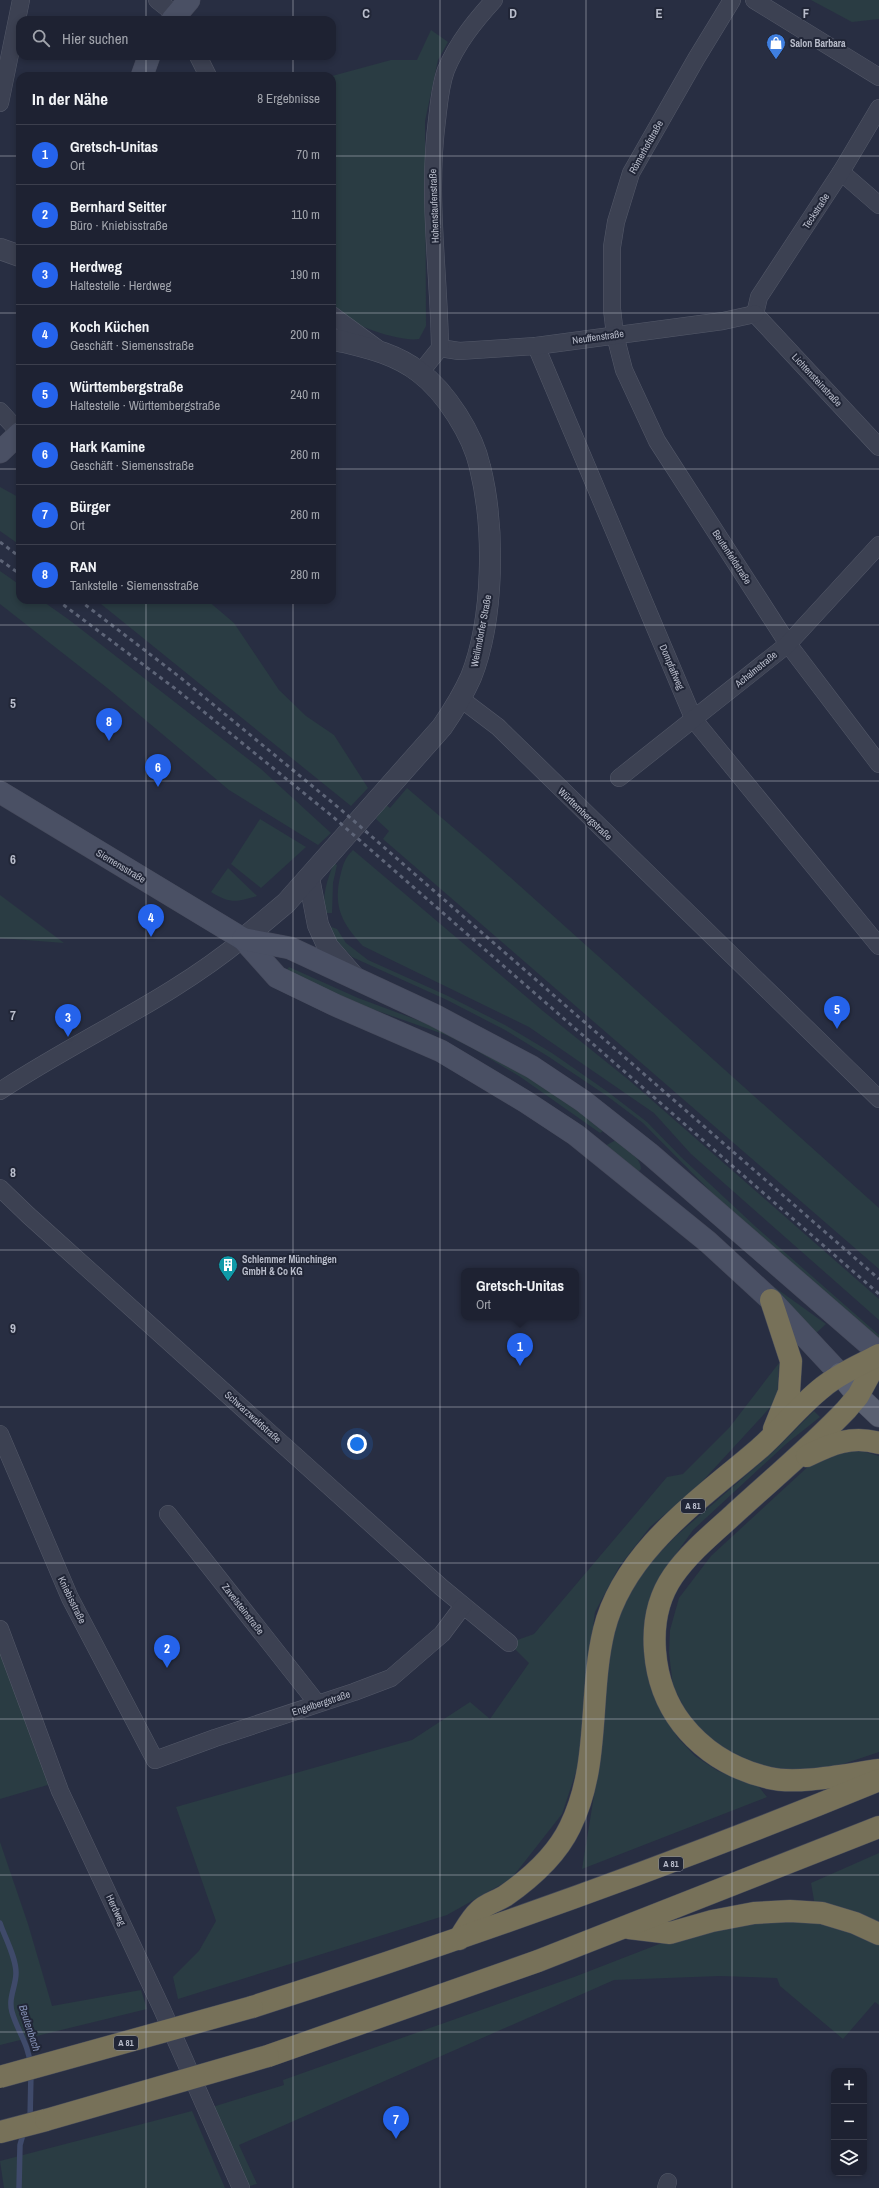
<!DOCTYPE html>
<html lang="de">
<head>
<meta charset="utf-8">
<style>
	:root { --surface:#1e2232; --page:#2b2f3e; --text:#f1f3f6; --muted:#a1a4ac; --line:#3c3f4d; --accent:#2563eb }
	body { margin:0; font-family:"Archivo Narrow",sans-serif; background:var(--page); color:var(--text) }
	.controls { position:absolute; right:12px; bottom:12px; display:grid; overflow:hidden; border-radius:8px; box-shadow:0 2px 6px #0003 }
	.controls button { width:36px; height:36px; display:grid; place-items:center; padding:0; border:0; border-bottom:1px solid var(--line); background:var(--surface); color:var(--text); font:20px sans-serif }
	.you { position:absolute; left:357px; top:1444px; width:14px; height:14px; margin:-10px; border:3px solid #fff; border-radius:50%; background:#1a73e8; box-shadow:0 0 0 6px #1a73e833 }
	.badge { display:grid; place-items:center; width:26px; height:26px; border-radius:50%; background:var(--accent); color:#fff; font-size:13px; font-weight:700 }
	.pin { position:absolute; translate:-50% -33px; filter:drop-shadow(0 1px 2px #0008) }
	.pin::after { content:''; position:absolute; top:21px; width:14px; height:12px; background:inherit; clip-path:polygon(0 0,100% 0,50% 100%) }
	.popup { position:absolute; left:461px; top:1268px; width:118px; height:52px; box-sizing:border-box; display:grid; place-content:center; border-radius:8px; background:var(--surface); filter:drop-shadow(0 1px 3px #0005); font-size:13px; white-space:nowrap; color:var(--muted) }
	.popup b { font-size:15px; color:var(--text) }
	.popup::after { content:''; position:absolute; left:50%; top:100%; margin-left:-8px; border:8px solid transparent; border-top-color:var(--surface) }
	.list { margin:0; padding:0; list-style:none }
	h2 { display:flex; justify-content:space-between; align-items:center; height:52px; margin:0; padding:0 16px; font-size:17px }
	h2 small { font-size:13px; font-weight:400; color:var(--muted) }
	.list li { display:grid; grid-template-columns:26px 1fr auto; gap:12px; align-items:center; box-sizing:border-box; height:60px; padding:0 16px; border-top:1px solid var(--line) }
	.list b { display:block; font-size:15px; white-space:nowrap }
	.list p { margin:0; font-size:13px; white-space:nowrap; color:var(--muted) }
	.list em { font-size:13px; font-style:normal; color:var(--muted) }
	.icon { flex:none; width:22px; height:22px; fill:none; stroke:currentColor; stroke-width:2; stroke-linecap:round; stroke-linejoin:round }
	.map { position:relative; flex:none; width:879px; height:2188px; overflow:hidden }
	.search { position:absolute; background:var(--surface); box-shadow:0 2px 6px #0003; left:16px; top:16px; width:320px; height:44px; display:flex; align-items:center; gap:10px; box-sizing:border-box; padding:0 14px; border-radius:12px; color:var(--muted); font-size:15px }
	.panel { position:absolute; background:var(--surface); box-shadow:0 2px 6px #0003; left:16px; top:72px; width:320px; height:532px; border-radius:12px }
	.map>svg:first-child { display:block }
	.green { fill:#2a3c43 }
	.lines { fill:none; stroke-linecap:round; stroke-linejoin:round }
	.stream { stroke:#3f4a6a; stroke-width:5.5 }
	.minor-casing { stroke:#545969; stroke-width:18 }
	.tertiary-casing { stroke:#545969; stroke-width:22 }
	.secondary-casing { stroke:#464a5b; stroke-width:23 }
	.primary-casing { stroke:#464a5b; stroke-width:23 }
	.motorway-casing { stroke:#444959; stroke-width:23 }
	.minor { stroke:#3c4152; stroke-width:17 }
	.tertiary { stroke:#3c4152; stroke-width:21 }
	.secondary { stroke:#4a5064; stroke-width:22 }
	.primary { stroke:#5a6071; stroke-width:22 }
	.motorway { stroke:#777159; stroke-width:22 }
	.rail { stroke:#5e6578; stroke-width:3; stroke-dasharray:4 4; stroke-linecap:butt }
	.motorway-bridge-casing { stroke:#444959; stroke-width:23; stroke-linecap:butt }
	.motorway-bridge { stroke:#777159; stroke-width:22 }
	.grid { fill:none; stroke:#b9bdcb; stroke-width:1; stroke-opacity:0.55 }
	.labels { text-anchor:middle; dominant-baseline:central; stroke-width:4; stroke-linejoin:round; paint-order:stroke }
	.shield { fill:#212637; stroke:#8b909f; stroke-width:1 }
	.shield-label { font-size:9px; font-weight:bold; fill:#b9bdcb }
	.poi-label { font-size:10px; font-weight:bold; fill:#b9bdcb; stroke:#212637; text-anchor:start }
	.street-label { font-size:10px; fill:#b9bdcb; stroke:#212637 }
	.water-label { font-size:11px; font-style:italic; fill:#828eb2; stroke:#212637 }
	.grid-label { font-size:13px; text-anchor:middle; font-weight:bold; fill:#b9bdcb; stroke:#212637; stroke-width:4; stroke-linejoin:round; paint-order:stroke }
</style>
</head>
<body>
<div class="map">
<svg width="879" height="2188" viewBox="0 0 879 2188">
	<rect width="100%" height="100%" fill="#282e42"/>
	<g class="green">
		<path d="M811 0H879V19L852 22Z"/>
		<path d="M431 30 448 42 438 60 425 121 426 326 419 339C402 342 354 327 341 313 337 310 335 305 332 301V76L391 60H417Z"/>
		<path d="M0 487 20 498V545L0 531Z"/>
		<path d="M0 571 20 585V600H41L68 619 261 769 331 833 318 845 229 790 106 687 0 604Z"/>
		<path d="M96 600H207L234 623 279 690 306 716 334 735 368 788 351 806Z"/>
		<path d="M407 788 492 861 879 1208V1269L383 839 389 831 376 819 385 804 390 808Z"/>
		<path d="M260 819 306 847 261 888 231 864Z"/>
		<path d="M353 850 543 1011 630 1081 879 1299V1320L691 1154 654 1113 529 1027 363 946C343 924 333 908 340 877 343 865 344 859 353 850Z"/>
		<path d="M334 863 337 865 333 883 332 913H325C322 895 327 880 334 863Z"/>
		<path d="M228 868 257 896C237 902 230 904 211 892Z"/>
		<path d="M0 895 64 943 0 938Z"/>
		<path d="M329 926 337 929 346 943 368 960 448 996 505 1025 552 1053 608 1092 647 1122 681 1157 756 1227 879 1335V1341L715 1196 643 1123 607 1096 549 1057 505 1030 447 1000 352 957 334 938Z"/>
		<path d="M289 967 358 998 447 1031 555 1093 603 1131 600 1133 519 1076 472 1048 446 1035 358 1004 286 971Z"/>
		<path d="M616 1140C624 1147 641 1157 641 1169L638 1172 603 1147Z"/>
		<path d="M770 1284 826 1324 815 1334Z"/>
		<path d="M779 1363 777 1400 697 1487 650 1527 619 1567 595 1612 584 1698 581 1757 562 1814 511 1879 447 1915 178 1999 173 1977 199 1951 216 1921 176 1807 412 1740 470 1702 490 1719 529 1663 509 1643 534 1634 667 1477 683 1474 729 1428Z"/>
		<path d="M814 1411 820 1417 786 1444 693 1530 668 1565 644 1628V1645L646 1663 665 1716 678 1738 695 1756 718 1771 758 1786 767 1797 582 1869 599 1765 607 1666 619 1612 639 1577 656 1557 676 1536 774 1451Z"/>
		<path d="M854 1449 879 1456V1752L837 1766 797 1774 768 1770 728 1754 691 1721 673 1686 669 1653 670 1630 679 1598 711 1556 813 1462Z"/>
		<path d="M0 1650 51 1784 0 1799Z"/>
		<path d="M0 1842 28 1924 52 2006 141 1990 147 2009 0 2045Z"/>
		<path d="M879 1853V1924L815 1906 811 1883Z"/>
		<path d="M769 1919 817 1922 844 1928 879 1943V2005L875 2002 843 2039 780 1986 777 1978 720 1976 614 1980 239 2145 257 2184 242 2188 206 2109 284 2085 283 2080 574 1977 667 1941Z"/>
		<path d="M192 2111 225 2188H4L0 2161Z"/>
	</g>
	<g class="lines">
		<g class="stream">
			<path d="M0 1923C5 1938 16 1957 16 1973 16 1986 8 1998 12 2012 17 2030 29 2045 30 2064"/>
			<path d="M30 2120 31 2073"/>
			<path d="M19 2188 20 2145 24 2131"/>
		</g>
		<defs>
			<g id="minor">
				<path d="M157 0 176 15 179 20"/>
				<path d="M732 0 696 59 631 173 616 222 612 247V309L615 335 624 370 657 441 788 644 879 764"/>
				<path d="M754 0 879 77"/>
				<path d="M198 56 208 76"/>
				<path d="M0 103 21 0"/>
				<path d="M841 172 879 205"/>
				<path d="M755 314 759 297 841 172 879 108"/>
				<path d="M755 314 879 447"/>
				<path d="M332 315 377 348"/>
				<path d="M536 346 694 720 879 946"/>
				<path d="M440 348 459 351 536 346 723 321 755 314"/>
				<path d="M420 373 440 348C439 272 427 196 437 120 439 104 440 86 446 70 457 43 475 21 494 0"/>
				<path d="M0 411 20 433"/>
				<path d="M461 699 498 727 879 1099"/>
				<path d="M619 778 788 644 879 545"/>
				<path d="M0 1091C80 1038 169 1000 243 939"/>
				<path d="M0 1188 28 1215 441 1587 509 1643"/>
				<path d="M0 1434 70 1598 155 1760 215 1738 354 1692 391 1678 442 1634 463 1606"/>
				<path d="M168 1514 317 1703"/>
				<path d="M0 1629 60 1791 162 2009 241 2188"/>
				<path d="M666 2188 668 2182"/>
			</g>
			<g id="tertiary">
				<path d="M0 249 20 256"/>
				<path d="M309 878 318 925 328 947 355 978"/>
				<path d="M243 939 286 903 442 727C453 711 463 695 471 677 494 619 495 528 480 467 473 435 446 392 419 372 393 352 363 347 332 339"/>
			</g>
			<g id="secondary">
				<path d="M172 20 189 0"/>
				<path d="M142 76 149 56"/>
				<path d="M0 452 20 433"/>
				<path d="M0 792 243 939 277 977 335 1005 441 1051 526 1102 576 1135 708 1242 771 1300 840 1374"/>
				<path d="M243 939 290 948 434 1015 532 1067 583 1101 650 1154 879 1353"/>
			</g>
			<path id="primary" d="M840 1374 858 1396 879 1416"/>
			<g id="motorway">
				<path d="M771 1300 791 1361 789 1392 774 1429"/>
				<path d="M879 1357 858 1396 846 1410C811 1447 771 1480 733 1515 712 1534 689 1553 673 1576 644 1618 651 1684 682 1724 704 1752 735 1770 769 1778 798 1785 848 1774 879 1770"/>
				<path d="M807 1456C831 1444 852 1435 879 1443"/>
				<path d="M629 1928 670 1933 712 1921 754 1913 790 1911 822 1913 855 1923 879 1934"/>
				<path d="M459 1939C465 1930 471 1918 479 1911 485 1904 497 1901 505 1896 531 1878 556 1856 570 1827 601 1764 588 1696 604 1630 624 1550 701 1499 760 1448 782 1428 800 1405 823 1387 840 1373 860 1365 879 1355"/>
				<path d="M252 2007C464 1939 673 1865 879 1780"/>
				<path d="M268 2056 538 1961 879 1827"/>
				<path d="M0 2132 46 2120"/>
			</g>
		</defs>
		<use href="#minor" class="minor-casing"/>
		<use href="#tertiary" class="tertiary-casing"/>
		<use href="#secondary" class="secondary-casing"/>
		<use href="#primary" class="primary-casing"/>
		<use href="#motorway" class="motorway-casing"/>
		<use href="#minor" class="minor"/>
		<use href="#tertiary" class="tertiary"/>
		<use href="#secondary" class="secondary"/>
		<use href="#primary" class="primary"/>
		<use href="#motorway" class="motorway"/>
		<g class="rail">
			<path d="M0 542 20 557"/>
			<path d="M0 560 20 574"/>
			<path d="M57 600 177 690 332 816 879 1294"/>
			<path d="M79 600 181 678 339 808 879 1279"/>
		</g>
		<defs>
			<g id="motorway-bridge">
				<path d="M0 2077 252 2007"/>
				<path d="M46 2120 268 2056"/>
			</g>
		</defs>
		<use href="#motorway-bridge" class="motorway-bridge-casing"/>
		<use href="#motorway-bridge" class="motorway-bridge"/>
	</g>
	<path class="grid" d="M146 0V20M293 0V20M440 0V2188M586 0V2188M732 0V2188M146 56V76M293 56V76M0 156H20M332 156H879M0 313H20M332 313H879M0 469H20M332 469H879M146 600V2188M293 600V2188M0 625H879M0 781H879M0 938H879M0 1094H879M0 1250H879M0 1407H879M0 1563H879M0 1719H879M0 1875H879M0 2032H879"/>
	<defs>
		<symbol id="shop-pin" viewBox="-11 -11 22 30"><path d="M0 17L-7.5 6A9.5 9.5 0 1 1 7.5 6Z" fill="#3f7fe0" stroke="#212637"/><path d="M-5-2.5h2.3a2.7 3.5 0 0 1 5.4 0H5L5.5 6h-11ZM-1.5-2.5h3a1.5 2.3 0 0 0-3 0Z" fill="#fff"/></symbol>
		<symbol id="building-pin" viewBox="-11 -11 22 30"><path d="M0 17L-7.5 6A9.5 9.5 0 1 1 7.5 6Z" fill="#0f9aa8" stroke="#212637"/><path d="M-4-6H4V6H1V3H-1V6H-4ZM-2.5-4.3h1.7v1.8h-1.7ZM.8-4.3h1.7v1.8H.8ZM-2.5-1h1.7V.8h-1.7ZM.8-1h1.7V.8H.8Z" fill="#fff"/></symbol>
	</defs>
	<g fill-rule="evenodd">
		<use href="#shop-pin" x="765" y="32" width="22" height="30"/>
		<use href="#building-pin" x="217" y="1254" width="22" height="30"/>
	</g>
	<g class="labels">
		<g class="shield">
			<rect x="681" y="1499" width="24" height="14" rx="3"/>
			<rect x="659" y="1857" width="24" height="14" rx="3"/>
			<rect x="114" y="2036" width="24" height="14" rx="3"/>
		</g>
		<g class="shield-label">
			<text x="693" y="1506">A 81</text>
			<text x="671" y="1864">A 81</text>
			<text x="126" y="2043">A 81</text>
		</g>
		<g class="poi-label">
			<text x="790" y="43">Salon Barbara</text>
			<text x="242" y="1259">Schlemmer Münchingen<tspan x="242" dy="12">GmbH &amp; Co KG</tspan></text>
		</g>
		<g class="street-label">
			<text transform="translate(646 147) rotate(-61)">Römerhofstraße</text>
			<text transform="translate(434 206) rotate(-92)">Hohenstaufenstraße</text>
			<text transform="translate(816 211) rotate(-57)">Teckstraße</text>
			<text transform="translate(598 337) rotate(-8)">Neuffenstraße</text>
			<text transform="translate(817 380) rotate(47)">Lichtensteinstraße</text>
			<text transform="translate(732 557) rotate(57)">Beutenfeldstraße</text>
			<text transform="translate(481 631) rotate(-79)">Weilimdorfer Straße</text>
			<text transform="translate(672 667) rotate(67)">Dompfaffweg</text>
			<text transform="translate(756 669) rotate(-39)">Achalmstraße</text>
			<text transform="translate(585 814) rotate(44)">Württembergstraße</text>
			<text transform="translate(121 866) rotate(31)">Siemensstraße</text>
			<text transform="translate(253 1417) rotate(42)">Schwarzwaldstraße</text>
			<text transform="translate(72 1600) rotate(64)">Kniebisstraße</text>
			<text transform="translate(243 1609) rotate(52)">Zavelsteinstraße</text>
			<text transform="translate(321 1703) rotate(-18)">Engelbergstraße</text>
			<text transform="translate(116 1910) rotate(65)">Herdweg</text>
		</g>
		<g class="water-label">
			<text transform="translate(30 2028) rotate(72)">Beutenbach</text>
		</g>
	</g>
	<g class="grid-label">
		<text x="366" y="18">C</text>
		<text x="513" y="18">D</text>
		<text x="659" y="18">E</text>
		<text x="806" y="18">F</text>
		<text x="13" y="708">5</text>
		<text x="13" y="864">6</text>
		<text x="13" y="1020">7</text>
		<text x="13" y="1177">8</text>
		<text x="13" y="1333">9</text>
	</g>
</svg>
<div class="controls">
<button>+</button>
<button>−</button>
<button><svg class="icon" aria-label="layers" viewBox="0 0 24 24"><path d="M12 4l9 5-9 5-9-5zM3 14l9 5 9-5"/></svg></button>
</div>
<div class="you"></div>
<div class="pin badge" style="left:520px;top:1366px">1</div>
<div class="popup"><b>Gretsch-Unitas</b>Ort</div>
<div class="pin badge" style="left:167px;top:1668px">2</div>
<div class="pin badge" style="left:68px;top:1037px">3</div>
<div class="pin badge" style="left:151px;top:937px">4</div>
<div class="pin badge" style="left:837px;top:1029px">5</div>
<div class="pin badge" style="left:158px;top:787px">6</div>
<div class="pin badge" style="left:396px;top:2139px">7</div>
<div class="pin badge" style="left:109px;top:741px">8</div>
<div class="search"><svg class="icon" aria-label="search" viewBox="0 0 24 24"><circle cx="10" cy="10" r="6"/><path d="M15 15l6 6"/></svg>Hier suchen</div>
<section class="panel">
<h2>In der Nähe<small>8 Ergebnisse</small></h2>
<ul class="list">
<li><span class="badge">1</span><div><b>Gretsch-Unitas</b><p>Ort</p></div><em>70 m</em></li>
<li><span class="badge">2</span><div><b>Bernhard Seitter</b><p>Büro · Kniebisstraße</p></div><em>110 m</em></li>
<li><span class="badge">3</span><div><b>Herdweg</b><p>Haltestelle · Herdweg</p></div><em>190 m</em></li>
<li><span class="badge">4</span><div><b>Koch Küchen</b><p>Geschäft · Siemensstraße</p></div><em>200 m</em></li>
<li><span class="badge">5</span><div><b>Württembergstraße</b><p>Haltestelle · Württembergstraße</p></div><em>240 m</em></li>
<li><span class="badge">6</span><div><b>Hark Kamine</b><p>Geschäft · Siemensstraße</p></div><em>260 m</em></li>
<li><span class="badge">7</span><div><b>Bürger</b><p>Ort</p></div><em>260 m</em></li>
<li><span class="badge">8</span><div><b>RAN</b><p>Tankstelle · Siemensstraße</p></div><em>280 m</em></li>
</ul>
</section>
</div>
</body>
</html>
